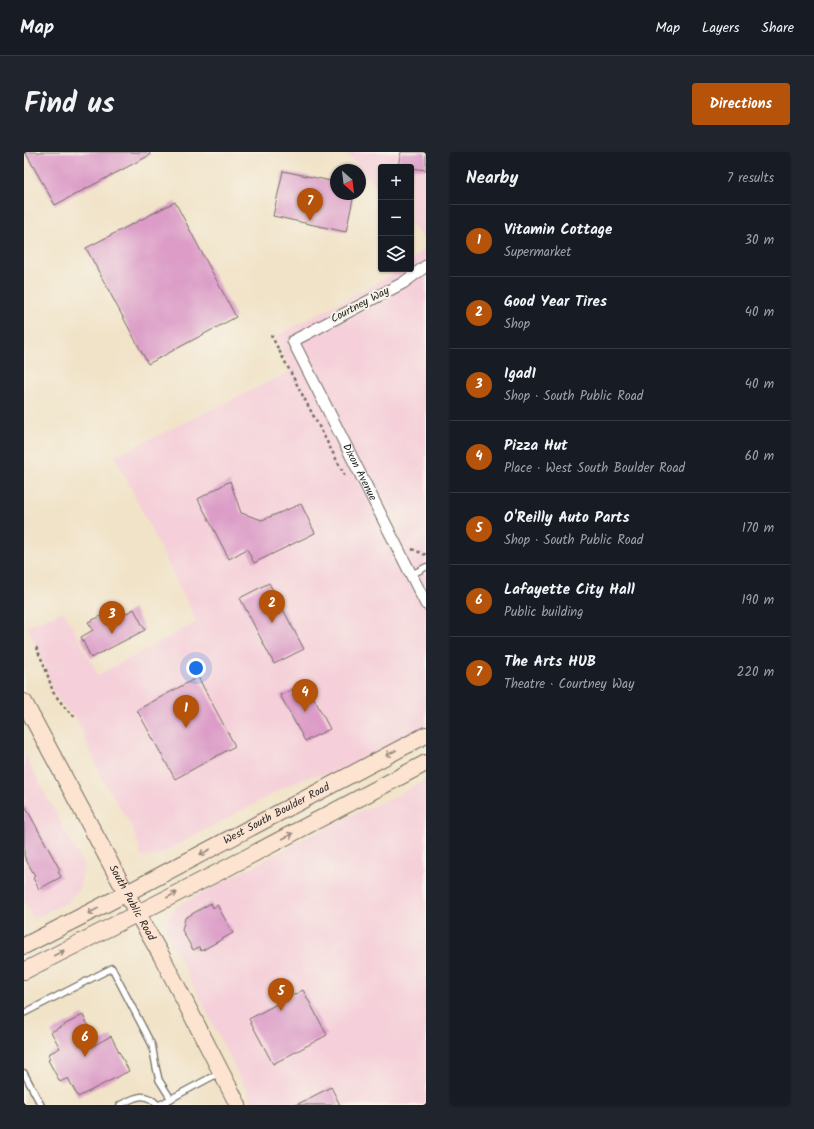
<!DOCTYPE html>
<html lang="en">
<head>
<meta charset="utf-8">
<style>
	:root { --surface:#171b24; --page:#20242c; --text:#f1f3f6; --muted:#9ea1a6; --line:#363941; --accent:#b45309 }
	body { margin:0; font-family:Kalam,sans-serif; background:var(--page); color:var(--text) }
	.controls { position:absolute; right:12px; top:12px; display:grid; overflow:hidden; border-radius:4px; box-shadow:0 1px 3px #0004 }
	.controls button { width:36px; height:36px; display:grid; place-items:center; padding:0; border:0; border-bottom:1px solid var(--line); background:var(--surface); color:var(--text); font:20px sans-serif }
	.compass { position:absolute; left:306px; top:12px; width:36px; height:36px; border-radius:50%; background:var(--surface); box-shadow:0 1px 3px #0004; rotate:152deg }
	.you { position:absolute; left:172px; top:516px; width:14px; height:14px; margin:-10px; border:3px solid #fff; border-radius:50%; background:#1a73e8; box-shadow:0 0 0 6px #1a73e833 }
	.badge { display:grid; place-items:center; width:26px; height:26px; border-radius:50%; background:var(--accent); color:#fff; font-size:13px; font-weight:700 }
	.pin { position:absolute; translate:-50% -33px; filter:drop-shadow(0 1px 2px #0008) }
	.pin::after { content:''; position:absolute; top:21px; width:14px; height:12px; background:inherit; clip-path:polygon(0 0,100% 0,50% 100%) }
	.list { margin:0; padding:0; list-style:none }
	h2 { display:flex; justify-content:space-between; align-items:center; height:52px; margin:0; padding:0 16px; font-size:17px }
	h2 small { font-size:13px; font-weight:400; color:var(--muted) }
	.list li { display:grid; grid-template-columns:26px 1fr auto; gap:12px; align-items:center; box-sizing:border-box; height:72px; padding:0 16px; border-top:1px solid var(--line) }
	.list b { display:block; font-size:15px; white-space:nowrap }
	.list p { margin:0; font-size:13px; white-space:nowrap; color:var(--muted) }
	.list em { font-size:13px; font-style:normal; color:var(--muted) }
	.icon { flex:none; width:22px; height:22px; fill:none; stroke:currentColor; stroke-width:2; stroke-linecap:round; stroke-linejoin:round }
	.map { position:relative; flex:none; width:402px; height:953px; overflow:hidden; border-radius:4px }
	header { display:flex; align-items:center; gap:24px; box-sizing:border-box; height:56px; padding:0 20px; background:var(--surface); border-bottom:1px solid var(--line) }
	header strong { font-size:19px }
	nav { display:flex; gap:22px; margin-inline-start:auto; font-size:14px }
	.intro { display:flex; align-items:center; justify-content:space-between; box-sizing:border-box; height:96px; padding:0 24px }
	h1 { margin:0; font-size:28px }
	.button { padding:10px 18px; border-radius:4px; background:var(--accent); color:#fff; font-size:14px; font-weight:700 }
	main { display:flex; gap:24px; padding:0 24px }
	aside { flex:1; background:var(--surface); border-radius:4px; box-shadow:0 1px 3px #0004 }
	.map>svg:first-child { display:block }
	.built { fill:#f5cfd9 }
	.building { fill:#dc9cc7 }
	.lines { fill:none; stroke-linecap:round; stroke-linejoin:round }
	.lane-casing { stroke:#706b62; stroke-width:8 }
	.street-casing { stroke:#706b62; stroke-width:13 }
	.secondary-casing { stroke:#706b62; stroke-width:18 }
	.path { stroke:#706b62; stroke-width:2.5; stroke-dasharray:3 3; stroke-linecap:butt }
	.lane { stroke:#fff; stroke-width:5.5 }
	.street { stroke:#fff; stroke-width:11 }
	.secondary { stroke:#fde4d1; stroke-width:16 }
	.oneway { stroke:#94887e }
	.labels { text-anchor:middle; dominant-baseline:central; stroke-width:4; stroke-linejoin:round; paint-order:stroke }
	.street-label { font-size:11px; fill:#2b2b2b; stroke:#f7f3e8 }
</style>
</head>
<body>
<header>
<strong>Map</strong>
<nav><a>Map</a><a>Layers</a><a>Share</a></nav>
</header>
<div class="intro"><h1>Find us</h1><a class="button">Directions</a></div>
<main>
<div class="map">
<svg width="402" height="953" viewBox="0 0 402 953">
	<rect width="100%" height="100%" fill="#f7f3e8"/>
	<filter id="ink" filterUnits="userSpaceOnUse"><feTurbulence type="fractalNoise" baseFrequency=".025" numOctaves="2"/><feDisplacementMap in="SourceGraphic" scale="8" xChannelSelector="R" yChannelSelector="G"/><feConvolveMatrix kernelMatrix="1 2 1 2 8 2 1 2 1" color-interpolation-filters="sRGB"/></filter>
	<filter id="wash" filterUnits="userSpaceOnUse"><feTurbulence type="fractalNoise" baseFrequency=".012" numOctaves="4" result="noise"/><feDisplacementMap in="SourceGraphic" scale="16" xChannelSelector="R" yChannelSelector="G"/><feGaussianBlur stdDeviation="0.9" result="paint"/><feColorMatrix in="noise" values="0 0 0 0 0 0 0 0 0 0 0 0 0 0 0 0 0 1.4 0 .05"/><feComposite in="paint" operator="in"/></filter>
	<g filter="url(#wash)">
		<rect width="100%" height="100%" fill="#f1e3c8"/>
		<g class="built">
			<path d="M321 0H402V89L387 73V15H357V40Z"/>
			<path d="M402 96V573L310 622 288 624 267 632 132 704 117 705 115 695 108 674 79 629 52 566 42 557 29 540 21 515 3 474 40 459 74 523 173 470 91 304 267 219 251 185 378 117H387V109Z"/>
			<path d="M0 602 60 714 55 737 43 750 10 767 0 749Z"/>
			<path d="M402 628V953H230L141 778 145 763 155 753 323 665 373 644Z"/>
		</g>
		<g id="blocks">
			<g class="building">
				<path d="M1 0H125L126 3 31 53Z"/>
				<path d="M377 0H402V18L387 16V15L374 14Z"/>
				<path d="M259 19 312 30V42H330L322 80 249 64Z"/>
				<path d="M151 50 212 165 124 212 62 96Z"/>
				<path d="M206 329 217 361 238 368 277 352 291 381 230 411 223 397 205 407 174 347Z"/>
				<path d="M245 431 280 497 250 512 216 446Z"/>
				<path d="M110 457 121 478 67 506 57 485 69 478 64 470 84 461 89 469Z"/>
				<path d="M174 525 211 594 151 627 113 558Z"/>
				<path d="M282 531 306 577 281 589 256 543Z"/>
				<path d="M0 652 36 718 34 719 37 725 15 737 9 726 11 724 0 704Z"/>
				<path d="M187 751 189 756 193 753 209 781 177 799 175 795 169 798 158 778 161 766Z"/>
				<path d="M279 838 303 883 249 912 225 867Z"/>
				<path d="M59 863 69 883 63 886 67 895 87 884 105 919 54 945 44 926 36 930 24 908 26 907 24 902 36 896 27 880Z"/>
				<path d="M307 935 316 953H272Z"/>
			</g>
		</g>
	</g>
	<g filter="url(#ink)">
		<use href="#blocks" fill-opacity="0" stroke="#706b62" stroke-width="1"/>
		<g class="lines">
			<defs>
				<g id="lane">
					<path d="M387 423 402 415"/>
					<path d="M0 861 88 816 128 893 132 915 135 928 147 947"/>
					<path d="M0 921 17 953"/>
					<path d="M96 953C111 945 120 939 134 953"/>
					<path d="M135 953 195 921"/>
				</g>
				<g id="street">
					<path id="s1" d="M402 114 379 131 269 189 402 452"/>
				</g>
				<g id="secondary">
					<path id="s2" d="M0 550 113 761 138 805 214 953"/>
					<path id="s3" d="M0 794 103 741 402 583"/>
					<path d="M0 819 195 720 402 611"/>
				</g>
			</defs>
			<use href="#lane" class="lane-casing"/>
			<use href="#street" class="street-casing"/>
			<use href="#secondary" class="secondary-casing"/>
			<g class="path">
				<path d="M247 183 321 324"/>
				<path d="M388 397 402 403"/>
				<path d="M12 495 21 515 29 540 42 557 52 566"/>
			</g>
			<use href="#lane" class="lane"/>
			<use href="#street" class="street"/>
			<use href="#secondary" class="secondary"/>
		</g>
		<defs><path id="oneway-shaft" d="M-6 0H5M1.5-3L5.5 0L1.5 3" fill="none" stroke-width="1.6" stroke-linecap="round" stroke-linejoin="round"/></defs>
		<g class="oneway">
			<use href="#oneway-shaft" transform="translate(367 601) rotate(153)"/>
			<use href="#oneway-shaft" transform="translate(264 684) rotate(-28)"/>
			<use href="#oneway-shaft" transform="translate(181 700) rotate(152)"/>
			<use href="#oneway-shaft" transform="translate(148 743) rotate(-27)"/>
			<use href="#oneway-shaft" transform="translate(69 759) rotate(153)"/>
			<use href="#oneway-shaft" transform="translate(35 801) rotate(-27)"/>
		</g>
	</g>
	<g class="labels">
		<g class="street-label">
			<text transform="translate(336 153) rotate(-28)">Courtney Way</text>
			<text stroke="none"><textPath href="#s1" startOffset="300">Dixon Avenue</textPath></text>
			<text stroke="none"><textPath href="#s3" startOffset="285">West South Boulder Road</textPath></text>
			<text stroke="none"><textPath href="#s2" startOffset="228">South Public Road</textPath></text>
		</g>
	</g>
</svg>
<div class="controls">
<button>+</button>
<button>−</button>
<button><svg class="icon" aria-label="layers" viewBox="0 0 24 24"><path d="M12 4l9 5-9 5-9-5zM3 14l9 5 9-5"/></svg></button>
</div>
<svg class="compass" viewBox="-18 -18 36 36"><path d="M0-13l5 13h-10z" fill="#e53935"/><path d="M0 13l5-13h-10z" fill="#9ea1a6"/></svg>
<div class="you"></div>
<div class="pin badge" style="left:162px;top:576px">1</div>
<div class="pin badge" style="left:248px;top:471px">2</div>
<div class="pin badge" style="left:88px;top:482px">3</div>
<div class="pin badge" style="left:281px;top:560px">4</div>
<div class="pin badge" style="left:257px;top:859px">5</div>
<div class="pin badge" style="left:61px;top:905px">6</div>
<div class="pin badge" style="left:286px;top:69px">7</div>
</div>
<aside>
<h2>Nearby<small>7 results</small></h2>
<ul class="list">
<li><span class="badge">1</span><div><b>Vitamin Cottage</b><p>Supermarket</p></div><em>30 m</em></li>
<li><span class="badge">2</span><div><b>Good Year Tires</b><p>Shop</p></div><em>40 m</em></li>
<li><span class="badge">3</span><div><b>IgadI</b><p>Shop · South Public Road</p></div><em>40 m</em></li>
<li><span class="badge">4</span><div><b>Pizza Hut</b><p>Place · West South Boulder Road</p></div><em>60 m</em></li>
<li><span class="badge">5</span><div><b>O'Reilly Auto Parts</b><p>Shop · South Public Road</p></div><em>170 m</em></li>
<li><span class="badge">6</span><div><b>Lafayette City Hall</b><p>Public building</p></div><em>190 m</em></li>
<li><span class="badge">7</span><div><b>The Arts HUB</b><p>Theatre · Courtney Way</p></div><em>220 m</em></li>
</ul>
</aside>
</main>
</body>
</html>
